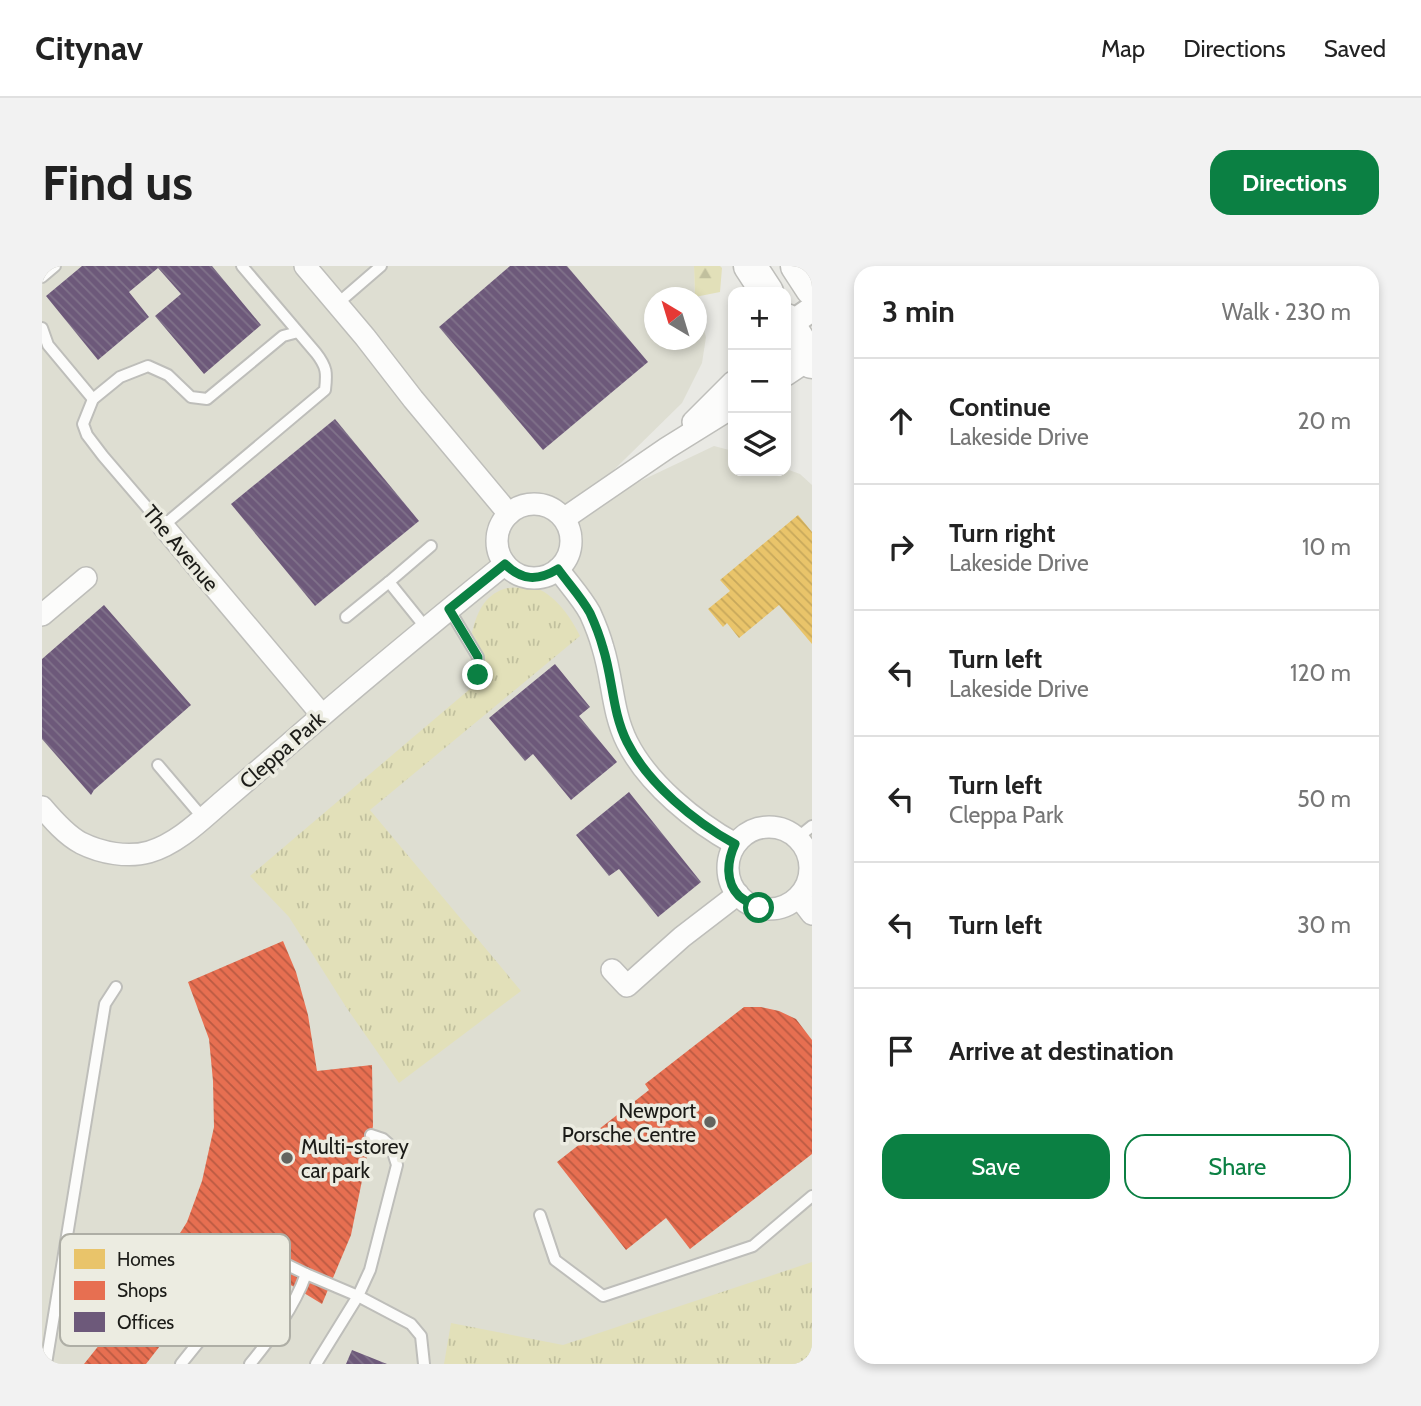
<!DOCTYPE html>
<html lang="en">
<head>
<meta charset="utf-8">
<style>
	:root { --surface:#fff; --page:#f2f2f2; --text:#222; --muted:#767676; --line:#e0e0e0; --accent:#0b8043 }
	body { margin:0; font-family:Cabin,sans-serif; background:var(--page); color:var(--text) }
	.controls { position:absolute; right:21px; top:21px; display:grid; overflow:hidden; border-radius:14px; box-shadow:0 4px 10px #0003 }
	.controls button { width:63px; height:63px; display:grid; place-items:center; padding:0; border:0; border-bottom:2px solid var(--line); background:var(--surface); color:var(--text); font:35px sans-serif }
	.compass { position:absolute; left:602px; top:21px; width:63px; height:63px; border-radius:50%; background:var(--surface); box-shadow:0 4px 10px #0003; rotate:322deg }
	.stop { position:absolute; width:21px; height:21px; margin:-16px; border:5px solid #0b8043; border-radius:50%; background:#fff }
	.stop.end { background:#0b8043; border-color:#fff; box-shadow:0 2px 7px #0008 }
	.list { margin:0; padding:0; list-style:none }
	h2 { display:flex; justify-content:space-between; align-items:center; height:91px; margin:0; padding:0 28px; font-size:30px }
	h2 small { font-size:23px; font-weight:400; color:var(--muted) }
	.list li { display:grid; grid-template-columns:46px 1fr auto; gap:21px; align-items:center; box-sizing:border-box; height:126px; padding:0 28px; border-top:2px solid var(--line) }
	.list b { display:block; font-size:26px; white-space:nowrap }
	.list p { margin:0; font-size:23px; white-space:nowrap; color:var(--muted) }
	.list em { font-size:23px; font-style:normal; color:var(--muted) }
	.actions { display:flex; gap:14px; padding:21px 28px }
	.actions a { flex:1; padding:16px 0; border:2px solid var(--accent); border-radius:21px; text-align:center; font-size:24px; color:var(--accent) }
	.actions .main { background:var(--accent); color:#fff }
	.icon { flex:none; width:38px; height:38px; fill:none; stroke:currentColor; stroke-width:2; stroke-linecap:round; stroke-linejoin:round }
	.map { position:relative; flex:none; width:770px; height:1098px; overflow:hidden; border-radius:21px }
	header { display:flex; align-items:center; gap:42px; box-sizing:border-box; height:98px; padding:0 35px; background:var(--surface); border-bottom:2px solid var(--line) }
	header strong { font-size:33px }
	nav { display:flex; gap:38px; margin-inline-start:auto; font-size:24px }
	.intro { display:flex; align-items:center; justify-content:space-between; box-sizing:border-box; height:168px; padding:0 42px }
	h1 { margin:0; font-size:49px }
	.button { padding:18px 32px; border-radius:21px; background:var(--accent); color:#fff; font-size:24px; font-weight:700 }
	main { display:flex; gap:42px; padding:0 42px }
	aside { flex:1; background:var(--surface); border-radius:21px; box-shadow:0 4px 10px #0003 }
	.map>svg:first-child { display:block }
	.built { fill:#deded2 }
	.grass { fill:url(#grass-tufts) }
	.forest { fill:url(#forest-firs) }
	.homes { fill:url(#homes-back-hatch) }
	.shops { fill:url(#shops-back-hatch) }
	.offices { fill:url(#offices-back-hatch) }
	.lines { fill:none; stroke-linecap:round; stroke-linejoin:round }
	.service-casing { stroke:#bebeba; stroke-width:14 }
	.minor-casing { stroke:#bebeba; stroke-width:24 }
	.tertiary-casing { stroke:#bebeba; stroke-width:28 }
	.primary-casing { stroke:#bebeba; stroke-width:35 }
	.service { stroke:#fcfcfb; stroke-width:10 }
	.minor { stroke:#fcfcfb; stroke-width:21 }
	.tertiary { stroke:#fcfcfb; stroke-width:24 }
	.primary { stroke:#fcfcfb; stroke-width:32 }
	.route { stroke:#0b8043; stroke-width:9 }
	.poi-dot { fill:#64645f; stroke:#ecece1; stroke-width:2.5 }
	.labels { text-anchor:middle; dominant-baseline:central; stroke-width:7; stroke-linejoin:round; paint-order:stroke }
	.street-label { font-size:21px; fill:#1c1c18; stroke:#ecece1 }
	.poi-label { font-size:21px; fill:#1c1c18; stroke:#ecece1; text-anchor:end }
	.key { fill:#ecece1; stroke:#aeaea5; stroke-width:2 }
	.key-label { font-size:19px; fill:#1c1c18 }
</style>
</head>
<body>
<header>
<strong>Citynav</strong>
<nav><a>Map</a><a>Directions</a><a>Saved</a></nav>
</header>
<div class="intro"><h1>Find us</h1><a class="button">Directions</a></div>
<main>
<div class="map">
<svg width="770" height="1098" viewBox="0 0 770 1098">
	<defs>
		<pattern id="grass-tufts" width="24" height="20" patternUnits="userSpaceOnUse" patternTransform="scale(1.75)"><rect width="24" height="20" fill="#e2e0b9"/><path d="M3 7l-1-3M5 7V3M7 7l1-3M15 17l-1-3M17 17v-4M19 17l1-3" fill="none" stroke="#c1c09e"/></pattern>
		<pattern id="forest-firs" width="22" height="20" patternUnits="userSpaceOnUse" patternTransform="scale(1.75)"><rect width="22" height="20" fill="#e2e0b9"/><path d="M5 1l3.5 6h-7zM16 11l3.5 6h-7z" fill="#c1c09e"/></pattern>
		<pattern id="homes-back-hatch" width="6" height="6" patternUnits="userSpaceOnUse" patternTransform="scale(1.75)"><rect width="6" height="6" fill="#e9c46a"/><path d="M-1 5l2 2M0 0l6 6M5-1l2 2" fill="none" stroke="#c7a85b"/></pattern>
		<pattern id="shops-back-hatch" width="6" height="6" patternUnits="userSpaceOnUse" patternTransform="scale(1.75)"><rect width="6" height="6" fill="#e76f51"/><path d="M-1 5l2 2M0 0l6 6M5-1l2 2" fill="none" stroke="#ba5a42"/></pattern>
		<pattern id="offices-back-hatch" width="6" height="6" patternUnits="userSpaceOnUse" patternTransform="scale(1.75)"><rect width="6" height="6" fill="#6d597a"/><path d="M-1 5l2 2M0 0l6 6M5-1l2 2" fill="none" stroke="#80728a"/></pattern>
	</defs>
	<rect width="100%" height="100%" fill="#e9e9e4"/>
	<path class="built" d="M0 0H652L653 31 612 32V74H654L655 42 664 71 660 97 640 137 525 250 672 180 691 185V205H744V203L758 208 770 219V1098H0Z"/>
	<g class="grass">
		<path d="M479 321C484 322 491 322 496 323 514 330 530 353 538 370L328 544 479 725 357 817 304 741 247 651 208 610 442 411 441 387 430 367C434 349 442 329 462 323 467 321 474 322 479 321Z"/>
		<path d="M770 996V1098H402L409 1057 521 1079Z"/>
	</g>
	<path class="forest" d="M652 0H678L680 2 678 26 653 31Z"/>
	<path class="homes" d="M756 249 770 266V378L737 339 697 372 685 357 681 361 666 343 688 325 678 314Z"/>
	<g class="shops">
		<path d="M241 675 254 706 266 749 275 805 330 799 331 860 309 969 280 1038 188 982 145 1045 104 1098H42L106 1018 145 956 160 915 172 861 171 815 167 773 146 716Z"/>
		<path d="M702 741H719L737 745 754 753 770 774V888L648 983 624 952 584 984 515 896 607 824 603 818Z"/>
	</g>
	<g class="offices">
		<path d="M40 0H170L219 59 162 108 113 50 139 28 116 2 87 26 107 51 56 94 4 30Z"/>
		<path d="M468 0H525L606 96 501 184 397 61Z"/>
		<path d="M293 153 377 255 273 340 189 238Z"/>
		<path d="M62 339 149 439 52 524 49 529 0 473V393Z"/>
		<path d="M513 398 548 441 537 450 575 496 529 534 491 488 483 495 447 452Z"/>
		<path d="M587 526 659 616 616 651 577 603 567 610 534 569Z"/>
		<path d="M310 1084 345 1098H304Z"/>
	</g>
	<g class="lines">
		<defs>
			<g id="service">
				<path d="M200 0 274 87C285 101 285 107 283 124L121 260 61 190 45 169 41 158 51 133 78 111 106 100 126 109 149 131 165 133 241 70 256 66"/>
				<path d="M0 11 13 0"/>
				<path d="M295 38 339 0"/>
				<path d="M0 62 6 79 51 133"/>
				<path d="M347 316 384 362"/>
				<path d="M407 343 436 391V409"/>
				<path d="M304 351 347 316 389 280"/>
				<path d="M116 499 161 552"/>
				<path d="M755 572 770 560"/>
				<path d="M498 949 513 994 561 1030 711 980 770 930"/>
				<path d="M4 1098 63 738 74 721"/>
				<path d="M139 1098 192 1032 219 986 264 1008 316 1030 328 1004 355 899 349 880 341 873 329 869"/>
				<path d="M208 1098C230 1071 252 1042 264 1008"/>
				<path d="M274 1098 316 1030 369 1058 379 1070 382 1098"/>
			</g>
			<g id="minor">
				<path d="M263 0 323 71 371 133 467 248"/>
				<path d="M744 109 768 93"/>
				<path d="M651 156 691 116"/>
				<circle cx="492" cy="275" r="37"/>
				<path d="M523 252 625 182 691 141"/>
				<path d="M121 260 280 449"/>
				<path d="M516 303C526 317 540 332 548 347 553 358 558 371 561 382 571 414 570 446 585 476 606 518 653 556 693 578"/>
				<path d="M0 349 44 312"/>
				<path d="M0 541C11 554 24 569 39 577 59 587 86 592 107 586 135 578 159 554 181 535 203 516 224 498 246 479 317 417 390 357 463 298"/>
				<circle cx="727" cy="602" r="41"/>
				<path d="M757 631 770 648"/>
				<path d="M570 704 585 720 640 671 696 628"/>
			</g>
			<path id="tertiary" d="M747 59 770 43"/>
			<g id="primary">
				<path d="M708 0 725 26"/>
				<path d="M755 0 770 23"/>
				<path d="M744 54 770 96"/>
			</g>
		</defs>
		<use href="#service" class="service-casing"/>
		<use href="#minor" class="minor-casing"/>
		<use href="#tertiary" class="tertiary-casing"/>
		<use href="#primary" class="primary-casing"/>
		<use href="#service" class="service"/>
		<use href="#minor" class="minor"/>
		<use href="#tertiary" class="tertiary"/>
		<use href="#primary" class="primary"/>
	</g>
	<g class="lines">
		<path class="route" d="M436 409V391L407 343 463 298C480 315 496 315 516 303 526 317 540 332 548 347 553 358 558 371 561 382 571 413 570 446 585 476 606 518 653 556 693 578 685 595 683 616 697 630 703 635 710 638 717 642"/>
	</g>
	<g class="poi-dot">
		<circle cx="668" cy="856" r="7"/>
		<circle cx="245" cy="892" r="7"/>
	</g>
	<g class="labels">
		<g class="street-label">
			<text transform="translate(139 282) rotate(50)">The Avenue</text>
			<text transform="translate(240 484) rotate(-41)">Cleppa Park</text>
		</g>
		<g class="poi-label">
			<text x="654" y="844">Newport<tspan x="654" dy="24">Porsche Centre</tspan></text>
			<text x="259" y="880" text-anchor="start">Multi-storey<tspan x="259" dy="24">car park</tspan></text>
		</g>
	</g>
	<rect x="18" y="968" width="230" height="112" rx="10" class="key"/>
	<rect x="32" y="983" width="31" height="20" fill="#e9c46a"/>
	<rect x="32" y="1015" width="31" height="19" fill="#e76f51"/>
	<rect x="32" y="1046" width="31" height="20" fill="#6d597a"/>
	<g class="key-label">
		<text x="75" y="1000">Homes</text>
		<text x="75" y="1031">Shops</text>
		<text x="75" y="1063">Offices</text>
	</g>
</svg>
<div class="controls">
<button>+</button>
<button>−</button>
<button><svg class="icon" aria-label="layers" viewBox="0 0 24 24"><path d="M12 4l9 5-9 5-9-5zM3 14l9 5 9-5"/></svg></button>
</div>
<svg class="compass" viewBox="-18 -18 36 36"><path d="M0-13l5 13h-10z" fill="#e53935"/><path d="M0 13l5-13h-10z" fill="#767676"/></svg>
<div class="stop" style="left:717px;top:642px"></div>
<div class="stop end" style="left:436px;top:409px"></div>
</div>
<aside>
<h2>3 min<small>Walk · 230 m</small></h2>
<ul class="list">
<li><svg class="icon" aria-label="ahead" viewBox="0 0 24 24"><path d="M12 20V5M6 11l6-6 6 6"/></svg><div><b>Continue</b><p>Lakeside Drive</p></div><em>20 m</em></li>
<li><svg class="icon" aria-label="right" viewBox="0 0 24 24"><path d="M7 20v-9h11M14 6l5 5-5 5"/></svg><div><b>Turn right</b><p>Lakeside Drive</p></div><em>10 m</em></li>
<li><svg class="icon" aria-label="left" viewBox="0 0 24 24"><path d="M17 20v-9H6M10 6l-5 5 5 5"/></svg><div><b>Turn left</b><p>Lakeside Drive</p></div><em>120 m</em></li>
<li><svg class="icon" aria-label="left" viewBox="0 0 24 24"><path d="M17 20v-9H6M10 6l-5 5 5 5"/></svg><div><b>Turn left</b><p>Cleppa Park</p></div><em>50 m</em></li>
<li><svg class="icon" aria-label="left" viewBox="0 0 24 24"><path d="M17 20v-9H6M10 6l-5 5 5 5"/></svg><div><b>Turn left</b></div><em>30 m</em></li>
<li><svg class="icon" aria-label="arrive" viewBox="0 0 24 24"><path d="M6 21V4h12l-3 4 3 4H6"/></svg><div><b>Arrive at destination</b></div></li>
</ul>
<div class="actions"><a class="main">Save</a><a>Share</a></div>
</aside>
</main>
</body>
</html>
